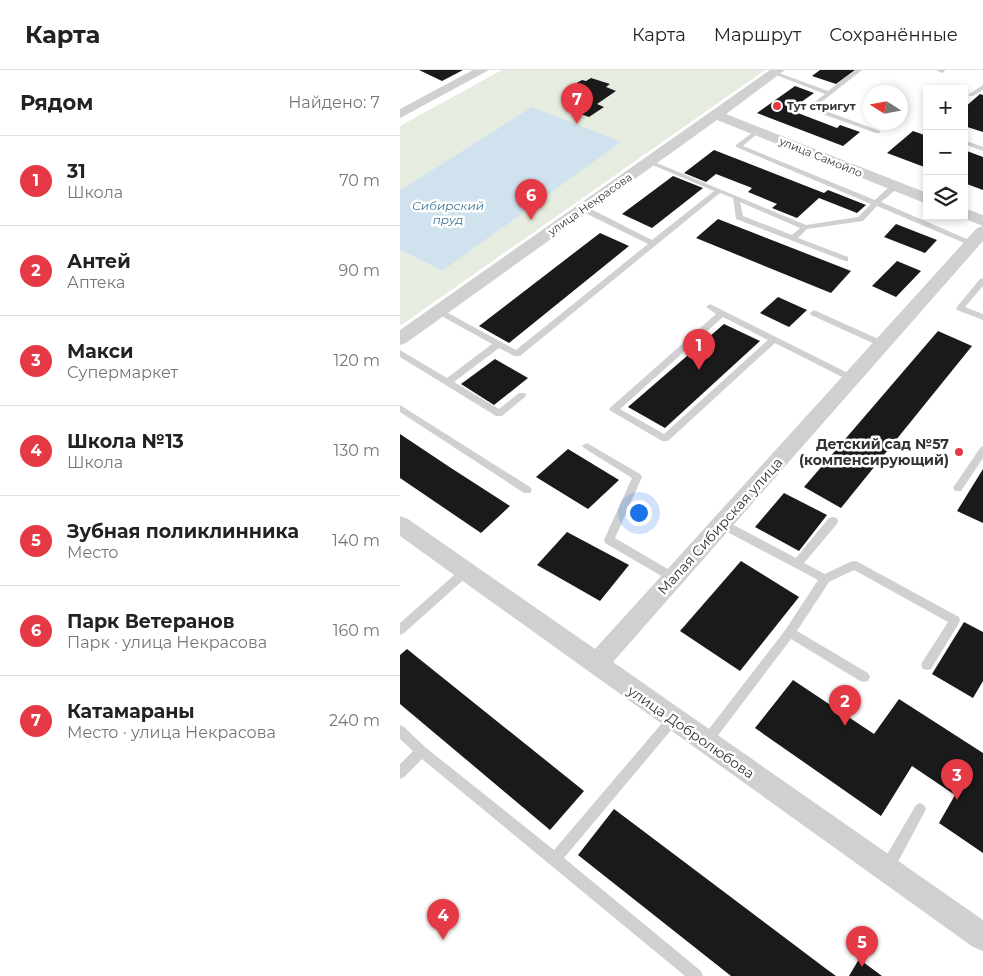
<!DOCTYPE html>
<html lang="ru">
<head>
<meta charset="utf-8">
<style>
	:root { --surface:#fff; --page:#f2f2f2; --text:#222; --muted:#767676; --line:#e0e0e0; --accent:#e63946 }
	body { margin:0; font-family:Montserrat,sans-serif; background:var(--page); color:var(--text) }
	.controls { position:absolute; right:15px; top:15px; display:grid; overflow:hidden; border-radius:0px; box-shadow:0 2px 8px #0003 }
	.controls button { width:45px; height:45px; display:grid; place-items:center; padding:0; border:0; border-bottom:1px solid var(--line); background:var(--surface); color:var(--text); font:25px sans-serif }
	.compass { position:absolute; left:463px; top:15px; width:45px; height:45px; border-radius:50%; background:var(--surface); box-shadow:0 2px 8px #0003; rotate:281deg }
	.you { position:absolute; left:238px; top:442px; width:18px; height:18px; margin:-12px; border:4px solid #fff; border-radius:50%; background:#1a73e8; box-shadow:0 0 0 8px #1a73e833 }
	.badge { display:grid; place-items:center; width:32px; height:32px; border-radius:50%; background:var(--accent); color:#fff; font-size:16px; font-weight:700 }
	.pin { position:absolute; translate:-50% -41px; filter:drop-shadow(0 1px 2px #0008) }
	.pin::after { content:''; position:absolute; top:26px; width:18px; height:15px; background:inherit; clip-path:polygon(0 0,100% 0,50% 100%) }
	.list { margin:0; padding:0; list-style:none }
	h2 { display:flex; justify-content:space-between; align-items:center; height:65px; margin:0; padding:0 20px; font-size:21px }
	h2 small { font-size:16px; font-weight:400; color:var(--muted) }
	.list li { display:grid; grid-template-columns:32px 1fr auto; gap:15px; align-items:center; box-sizing:border-box; height:90px; padding:0 20px; border-top:1px solid var(--line) }
	.list b { display:block; font-size:19px; white-space:nowrap }
	.list p { margin:0; font-size:16px; white-space:nowrap; color:var(--muted) }
	.list em { font-size:16px; font-style:normal; color:var(--muted) }
	.icon { flex:none; width:28px; height:28px; fill:none; stroke:currentColor; stroke-width:2; stroke-linecap:round; stroke-linejoin:round }
	.map { position:relative; flex:none; width:583px; height:906px; overflow:hidden }
	header { display:flex; align-items:center; gap:30px; box-sizing:border-box; height:70px; padding:0 25px; background:var(--surface); border-bottom:1px solid var(--line) }
	header strong { font-size:24px }
	nav { display:flex; gap:28px; margin-inline-start:auto; font-size:18px }
	main { display:flex }
	aside { flex:1; background:var(--surface) }
	.map>svg:first-child { display:block }
	.green { fill:#e6ecdf }
	.water { fill:#cfe2ee }
	.building { fill:#1a1a1a }
	.lines { fill:none; stroke-linecap:round; stroke-linejoin:round }
	.service { fill:#d0d0d0; fill-rule:evenodd }
	.minor { fill:#d0d0d0; fill-rule:evenodd }
	.poi-dot { fill:#e63946; stroke:#fff; stroke-width:2 }
	.labels { text-anchor:middle; dominant-baseline:central; stroke-width:5; stroke-linejoin:round; paint-order:stroke }
	.far-poi-label { font-size:11px; font-weight:bold; fill:#333; stroke:#fff; text-anchor:start }
	.far-street-label { font-size:11px; fill:#333; stroke:#fff }
	.far-water-label { font-size:12px; font-style:italic; fill:#3f7597; stroke:#fff }
	.poi-label { font-size:14px; font-weight:bold; fill:#333; stroke:#fff; text-anchor:end }
	.street-label { font-size:14px; fill:#333; stroke:#fff }
</style>
</head>
<body>
<header>
<strong>Карта</strong>
<nav><a>Карта</a><a>Маршрут</a><a>Сохранённые</a></nav>
</header>
<main>
<aside>
<h2>Рядом<small>Найдено: 7</small></h2>
<ul class="list">
<li><span class="badge">1</span><div><b>31</b><p>Школа</p></div><em>70 m</em></li>
<li><span class="badge">2</span><div><b>Антей</b><p>Аптека</p></div><em>90 m</em></li>
<li><span class="badge">3</span><div><b>Макси</b><p>Супермаркет</p></div><em>120 m</em></li>
<li><span class="badge">4</span><div><b>Школа №13</b><p>Школа</p></div><em>130 m</em></li>
<li><span class="badge">5</span><div><b>Зубная поликлинника</b><p>Место</p></div><em>140 m</em></li>
<li><span class="badge">6</span><div><b>Парк Ветеранов</b><p>Парк · улица Некрасова</p></div><em>160 m</em></li>
<li><span class="badge">7</span><div><b>Катамараны</b><p>Место · улица Некрасова</p></div><em>240 m</em></li>
</ul>
</aside>
<div class="map">
<svg width="583" height="906" viewBox="0 0 583 906">
	<rect width="100%" height="100%" fill="#fff"/>
	<path class="green" d="M102 0H365L0 256V180L42 201 132 37 0 120V56Z"/>
	<path class="water" d="M132 37 221 72 42 201 0 180V120Z"/>
	<g class="building">
		<path d="M19 0H63L42 11Z"/>
		<path d="M420 0H455L436 14 412 6Z"/>
		<path d="M191 8 210 14 206 17 216 21 197 34 204 37 189 47 166 39 176 33 169 30 178 25 170 22 178 17 173 15 182 10 186 11Z"/>
		<path d="M395 16 414 23 390 40 437 58 440 55 460 62 443 76 357 43Z"/>
		<path d="M580 24 583 25V62L564 56V38Z"/>
		<path d="M513 61 527 66V98L487 83Z"/>
		<path d="M314 80 424 123 428 120 466 135 457 143 419 128 397 148 372 138 377 134 348 122 352 118 316 104 306 112 284 103Z"/>
		<path d="M564 80 583 87V120L564 113Z"/>
		<path d="M273 106 303 118 252 158 222 144Z"/>
		<path d="M318 149 451 201 431 223 296 168Z"/>
		<path d="M496 154 537 170 525 183 484 167Z"/>
		<path d="M200 163 229 176 109 273 79 256Z"/>
		<path d="M497 191 521 201 496 227 472 216Z"/>
		<path d="M378 227 407 240 389 257 360 243Z"/>
		<path d="M324 254 360 271 265 358 228 337Z"/>
		<path d="M538 261 572 276 441 438 404 417Z"/>
		<path d="M95 289 128 308 94 335 61 314Z"/>
		<path d="M0 364 51 398 110 436 81 463 0 408Z"/>
		<path d="M168 379 219 410 188 439 136 407Z"/>
		<path d="M583 399V453L557 441Z"/>
		<path d="M384 423 427 445 399 481 355 457Z"/>
		<path d="M167 462 229 495 200 531 137 495Z"/>
		<path d="M341 491 399 527 340 601 280 561Z"/>
		<path d="M564 552 583 562V611L573 628 532 604Z"/>
		<path d="M7 579 184 721 150 760 0 634V585Z"/>
		<path d="M393 610 474 664 499 629 583 683V783L539 753 555 725 512 696 481 746 355 658Z"/>
		<path d="M214 739 425 898 436 906H331L178 785Z"/>
		<path d="M459 889 482 906H449Z"/>
	</g>
	<g class="lines">
		<g class="service">
			<path d="M455 0H462L415 37 480 61V63H476L408 39V37L425 24 371 3 376 2 428 21Z"/>
			<path d="M536 0H544L545 1 542 3Z"/>
			<path d="M583 15V20L573 26H569V24Z"/>
			<path d="M357 59 360 61 359 62 343 76 475 130 492 114H498V118L481 132 576 173 575 175H569L477 136 463 151 407 159 398 168 448 187V191H445L336 149 333 128 320 123 120 286H114L99 278 54 312 99 339 119 323H125L126 325 125 327 102 346H96L0 287V280L47 308 92 274 36 243 35 241 39 238 116 280 248 174 181 141V137H187L252 170 314 121 248 93V91H252L406 155 458 147 471 134 336 77V75ZM340 132 400 158 392 165 343 146Z"/>
			<path d="M564 70 583 77V81L564 74Z"/>
			<path d="M583 208V216L565 237 583 244V250L557 240 556 238 580 209Z"/>
			<path d="M310 234 454 306 455 308 451 311 448 310 375 273 268 371H262L211 341 209 339 211 337 316 244 306 237ZM323 247 368 270 264 364 220 339Z"/>
			<path d="M414 240 485 272 486 274 482 277 479 276 411 245 410 243Z"/>
			<path d="M0 335 130 417 132 420 130 423H124L0 342Z"/>
			<path d="M187 373 240 404 242 407 215 468 278 505 279 508 278 511 274 512 270 511 205 473 204 470 232 408 184 378 182 376Z"/>
			<path d="M583 376V388L561 421H555L553 418 555 415 580 378Z"/>
			<path d="M433 447 437 448 438 451 437 454 404 493 425 504 450 492 454 491 458 492 559 547 560 550 559 553 531 599 527 600 523 599 521 595 523 591 548 552 454 500 429 512 397 561 468 603 470 607 468 611 464 612 460 611 391 569 310 676 306 678 302 676 300 672 302 668 386 559 418 510 318 457 317 454 318 451H326L396 488 429 448Z"/>
			<path d="M65 498 69 499 70 502 69 505 4 563 0 565V553L61 499Z"/>
			<path d="M273 644 277 645 279 649 277 653 164 788 301 901 303 906H285L22 689 4 707 0 709V694L13 681 0 669V655L4 657 25 677 154 780 269 645Z"/>
			<path d="M520 733 524 735 526 739 524 743 492 803 487 804 482 803 481 798 482 793 516 735Z"/>
		</g>
		<g class="minor">
			<path d="M73 0H89L0 48V39Z"/>
			<path d="M370 0H385L326 44 527 123V134L317 50 6 273 0 275V260Z"/>
			<path d="M564 138 583 145V156L558 146H564Z"/>
			<path d="M583 156V171L213 592 583 850V881L573 877 0 466V446L8 449 195 579 577 158Z"/>
		</g>
	</g>
	<g class="poi-dot">
		<circle cx="377" cy="36" r="5"/>
		<circle cx="559" cy="382" r="5"/>
	</g>
	<g class="labels">
		<g class="far-poi-label">
			<text x="387" y="36">Тут стригут</text>
		</g>
		<g class="far-street-label">
			<text transform="translate(421 87) rotate(22)">улица Самойло</text>
			<text transform="translate(190 134) rotate(-35)">улица Некрасова</text>
		</g>
		<g class="far-water-label">
			<text x="48" y="135">Сибирский<tspan x="48" dy="14">пруд</tspan></text>
		</g>
		<g class="poi-label">
			<text x="549" y="374">Детский сад №57<tspan x="549" dy="16">(компенсирующий)</tspan></text>
		</g>
		<g class="street-label">
			<text transform="translate(320 456) rotate(-48)">Малая Сибирская улица</text>
			<text transform="translate(291 662) rotate(35)">улица Добролюбова</text>
		</g>
	</g>
</svg>
<div class="controls">
<button>+</button>
<button>−</button>
<button><svg class="icon" aria-label="layers" viewBox="0 0 24 24"><path d="M12 4l9 5-9 5-9-5zM3 14l9 5 9-5"/></svg></button>
</div>
<svg class="compass" viewBox="-18 -18 36 36"><path d="M0-13l5 13h-10z" fill="#e53935"/><path d="M0 13l5-13h-10z" fill="#767676"/></svg>
<div class="you"></div>
<div class="pin badge" style="left:299px;top:300px">1</div>
<div class="pin badge" style="left:445px;top:656px">2</div>
<div class="pin badge" style="left:557px;top:730px">3</div>
<div class="pin badge" style="left:43px;top:870px">4</div>
<div class="pin badge" style="left:462px;top:897px">5</div>
<div class="pin badge" style="left:131px;top:150px">6</div>
<div class="pin badge" style="left:177px;top:54px">7</div>
</div>
</main>
</body>
</html>
